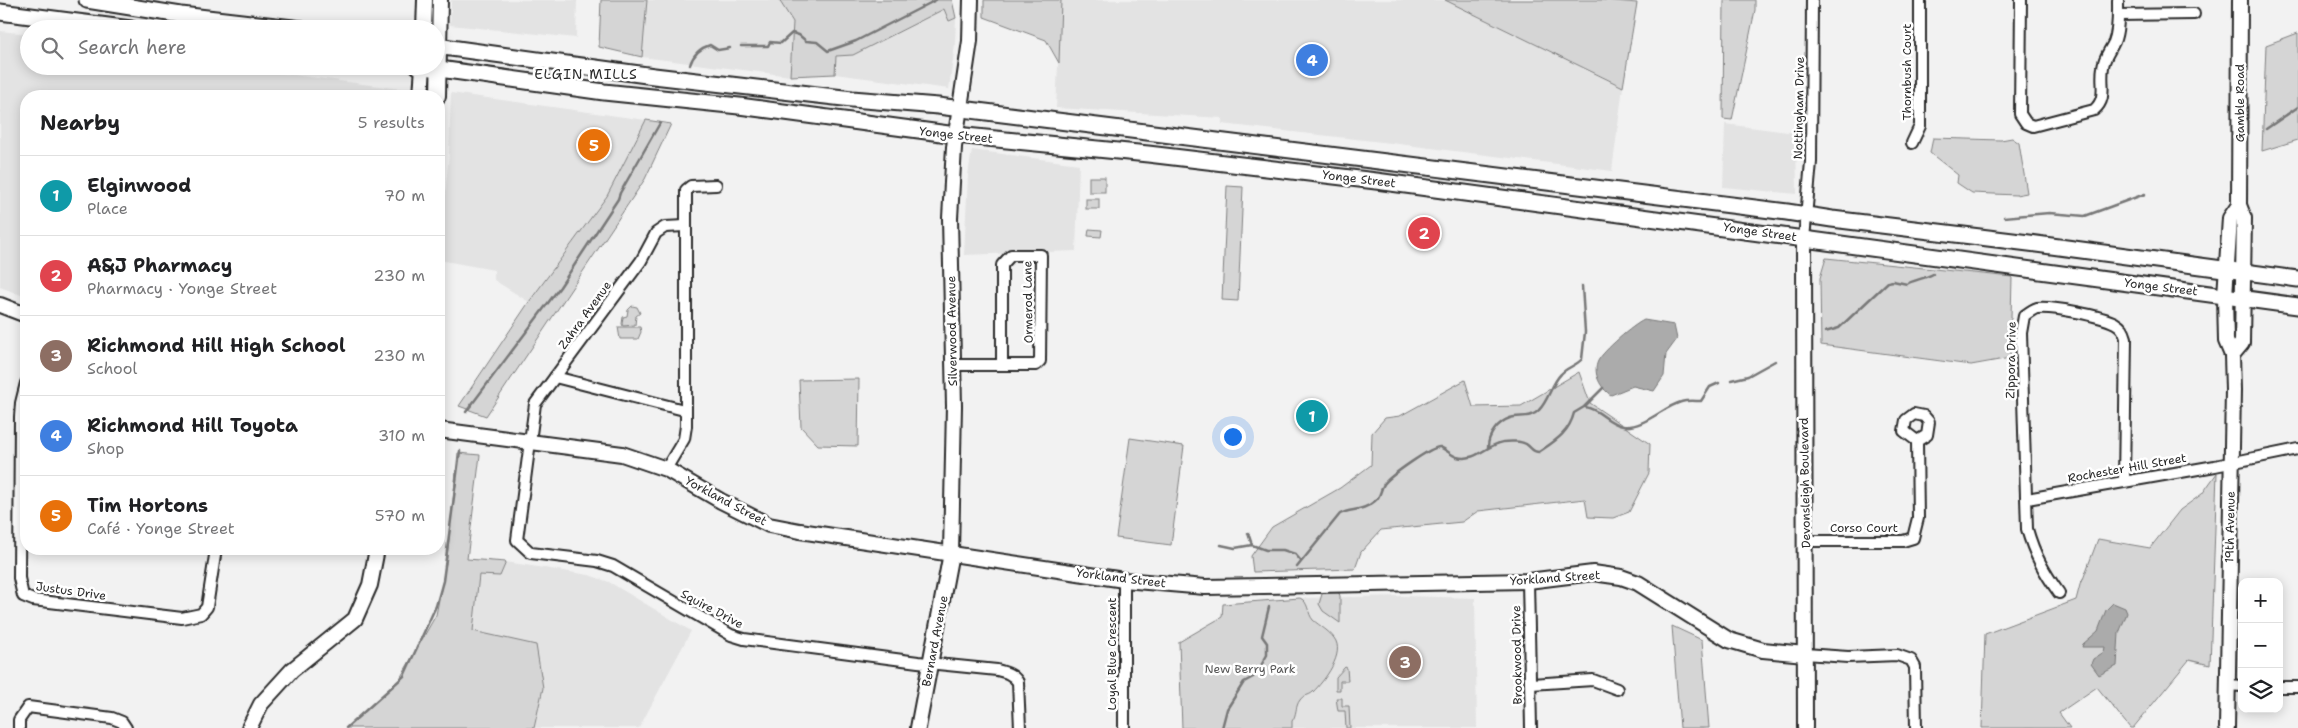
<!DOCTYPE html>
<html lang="en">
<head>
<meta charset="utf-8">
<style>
	:root { --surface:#fff; --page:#f6f6f6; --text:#202124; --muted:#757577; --line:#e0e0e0; --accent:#2563eb }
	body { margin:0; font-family:"Shantell Sans",sans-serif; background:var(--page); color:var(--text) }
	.controls { position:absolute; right:15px; bottom:15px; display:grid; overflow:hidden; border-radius:10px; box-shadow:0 2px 12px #0003 }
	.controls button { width:45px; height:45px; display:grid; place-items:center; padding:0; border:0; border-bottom:1px solid var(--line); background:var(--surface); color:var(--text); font:25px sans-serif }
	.you { position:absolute; left:1232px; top:436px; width:18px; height:18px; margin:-12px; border:4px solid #fff; border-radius:50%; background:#1a73e8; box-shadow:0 0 0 8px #1a73e833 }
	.badge { display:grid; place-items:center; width:32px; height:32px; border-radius:50%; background:var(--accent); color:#fff; font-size:16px; font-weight:700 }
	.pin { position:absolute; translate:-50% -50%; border:2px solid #fff; box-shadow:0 1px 5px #0006 }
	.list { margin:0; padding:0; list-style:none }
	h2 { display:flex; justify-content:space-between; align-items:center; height:65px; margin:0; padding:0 20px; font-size:21px }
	h2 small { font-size:16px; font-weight:400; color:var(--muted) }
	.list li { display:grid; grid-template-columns:32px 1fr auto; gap:15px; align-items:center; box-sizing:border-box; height:80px; padding:0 20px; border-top:1px solid var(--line) }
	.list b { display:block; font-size:19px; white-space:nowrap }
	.list p { margin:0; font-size:16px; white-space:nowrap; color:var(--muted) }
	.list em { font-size:16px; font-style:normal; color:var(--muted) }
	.icon { flex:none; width:28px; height:28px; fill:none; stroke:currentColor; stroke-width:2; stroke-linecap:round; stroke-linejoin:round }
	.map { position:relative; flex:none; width:2298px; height:728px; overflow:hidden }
	.search { position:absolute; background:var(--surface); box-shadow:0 2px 12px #0003; left:20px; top:20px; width:425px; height:55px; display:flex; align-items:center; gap:12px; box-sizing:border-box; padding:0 18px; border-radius:28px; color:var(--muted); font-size:19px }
	.panel { position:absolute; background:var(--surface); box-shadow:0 2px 12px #0003; left:20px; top:90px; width:425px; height:465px; border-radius:20px }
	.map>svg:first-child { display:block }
	.built { fill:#e3e3e3 }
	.green { fill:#d5d5d5; stroke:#808080 }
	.water { fill:#ababab; stroke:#787878 }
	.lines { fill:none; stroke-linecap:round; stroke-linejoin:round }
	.stream { stroke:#787878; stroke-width:2.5 }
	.street-casing { stroke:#2b2b2b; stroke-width:14 }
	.secondary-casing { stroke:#2b2b2b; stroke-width:18 }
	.primary-casing { stroke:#2b2b2b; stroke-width:19 }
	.street { stroke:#fff; stroke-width:10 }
	.secondary { stroke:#fff; stroke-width:14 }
	.primary { stroke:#fff; stroke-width:15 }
	.labels { text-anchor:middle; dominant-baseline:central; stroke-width:5; stroke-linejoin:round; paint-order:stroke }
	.street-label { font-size:12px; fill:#2b2b2b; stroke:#fff }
	.park-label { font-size:12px; fill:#565656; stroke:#fff }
	.neighbourhood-label { font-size:14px; letter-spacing:1px; fill:#2b2b2b; stroke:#fff }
</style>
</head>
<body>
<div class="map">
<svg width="2298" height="728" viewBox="0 0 2298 728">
	<rect width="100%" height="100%" fill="#f2f2f2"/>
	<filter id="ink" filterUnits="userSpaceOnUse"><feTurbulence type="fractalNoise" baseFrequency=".02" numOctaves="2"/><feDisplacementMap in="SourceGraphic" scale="10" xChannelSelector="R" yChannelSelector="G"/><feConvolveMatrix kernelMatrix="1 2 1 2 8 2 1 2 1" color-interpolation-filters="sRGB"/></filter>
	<g filter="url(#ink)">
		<g class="built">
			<path d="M451 0H577L576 38 450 25Z"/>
			<path d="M647 0H779L793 22 790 76 642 57Z"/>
			<path d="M1061 0H1445L1623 87 1612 171 1391 143 1222 124V118L1056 108Z"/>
			<path d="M944 9 949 21 956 18 955 44 949 89 835 74 836 56 853 55Z"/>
			<path d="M0 31 29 34V66H225L409 90 408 96H26V297L0 287Z"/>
			<path d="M451 93 646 120 607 196 529 302 494 280V270L439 260 449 154Z"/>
			<path d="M1725 124 1796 133 1797 194 1723 187Z"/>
			<path d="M972 150 1079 164 1076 251 964 255 968 175Z"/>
			<path d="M506 562 589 575 609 582 691 631 639 728H534L543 688 473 631 479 574 500 575Z"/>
			<path d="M1404 596 1475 598 1477 728H1279L1334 638 1312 619 1306 604 1300 598Z"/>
		</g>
		<g class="green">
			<path d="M601 0H647L642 57 599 47Z"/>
			<path d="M779 0H952L956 18 949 21 944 9 853 55 836 56 835 74 790 76 793 22Z"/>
			<path d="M984 0H1061L1059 63 1046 40 984 17Z"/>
			<path d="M1445 0H1604L1637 3 1623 87Z"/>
			<path d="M1724 0H1755V10L1732 120 1723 119Z"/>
			<path d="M2298 33V140L2262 151 2266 45Z"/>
			<path d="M646 120 671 124 645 179 486 416 459 406 529 302 607 196Z"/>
			<path d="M1933 138 2001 140 2012 138 2019 143 2027 193 2016 195 1972 193 1957 183 1958 175 1930 153Z"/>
			<rect x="1089" y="177" width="16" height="15"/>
			<path d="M1227 186 1243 187 1238 301 1222 300Z"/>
			<rect x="1086" y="199" width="13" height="10"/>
			<path d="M1089 229 1102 230 1101 237 1088 236Z"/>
			<path d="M1826 258 2012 277 2010 358 1971 365 1821 345 1820 278Z"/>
			<path d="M632 306 637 307 640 313 636 316 635 325 623 326 622 324 623 317 627 316 628 310Z"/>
			<path d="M618 327H640L641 332 638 339H620Z"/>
			<path d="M1579 372 1590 403 1650 444 1649 473 1629 512 1613 518 1588 517 1585 499 1478 511 1462 522 1381 530 1361 552 1355 569 1253 572 1251 556 1272 527 1340 488 1371 465 1372 433 1385 418 1400 416 1465 380 1473 407 1521 406Z"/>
			<path d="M859 379 858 446 818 445 801 427 799 380Z"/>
			<path d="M1130 438 1184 446 1171 545 1116 538Z"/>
			<path d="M458 453 480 455 467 559 506 562 500 576 479 575 473 631 536 645 543 688 534 728H346L398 682 436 615 447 558Z"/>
			<path d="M2217 473 2210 665 2189 660 2133 728H2130L2097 687 2059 713 2070 728H1982L1985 634 2076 600 2081 581 2082 582 2098 539 2150 548 2180 510 2202 494Z"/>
			<path d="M1328 590 1339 593 1340 596V623L1323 611 1319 604 1322 594Z"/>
			<path d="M1300 598C1309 602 1307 613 1313 620 1320 626 1329 631 1334 638 1346 653 1324 681 1313 692 1309 696 1303 695 1300 700 1295 706 1297 715 1292 721V728H1182L1179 642 1222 617 1223 604Z"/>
			<path d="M1672 626 1702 640 1709 728H1680Z"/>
			<path d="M1345 667 1347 668 1348 681H1340V690H1336V677Z"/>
			<path d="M1336 698H1342V706H1349L1350 728H1346L1345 711H1338Z"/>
		</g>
		<g class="water">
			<path d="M1644 320 1674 325 1677 339 1666 354 1664 376 1654 391 1633 386 1611 395C1601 389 1592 373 1598 361 1603 351 1633 325 1644 320Z"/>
			<path d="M2113 603 2125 608 2127 613 2119 633 2117 666 2099 675 2091 664 2093 659 2104 652 2105 647H2082L2083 644 2098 631 2106 610Z"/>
		</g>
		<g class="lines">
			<g class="stream">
				<path d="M741 46H768L770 42 781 43 792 33 799 35 806 41 817 42 828 51 856 41 936 0"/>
				<path d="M690 65C693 55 700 48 710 45L718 50 730 48"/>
				<path d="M2266 129 2298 107"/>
				<path d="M2004 217 2049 213 2085 216 2145 194"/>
				<path d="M1825 332 1839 328 1888 282 1893 281 1907 284C1911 281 1926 278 1933 274"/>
				<path d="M1731 380 1748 376 1775 361"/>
				<path d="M1585 407C1600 409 1608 424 1623 426 1643 429 1663 407 1681 402 1687 400 1695 401 1701 401L1710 387 1719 383"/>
				<path d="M466 412 560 287 618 199 620 193 660 123"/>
				<path d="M1488 447C1488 435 1498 422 1510 418 1520 415 1531 419 1539 410 1549 400 1551 384 1561 374 1567 367 1576 366 1582 359L1585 332 1582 286"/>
				<path d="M1248 533 1252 545"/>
				<path d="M1221 545 1235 548 1252 545 1266 550H1283L1295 554 1301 561"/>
				<path d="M1297 567 1340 514C1352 508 1362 512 1375 501 1381 497 1380 490 1384 484 1390 476 1432 446 1440 447 1447 450 1451 455 1457 457 1476 462 1486 445 1503 442 1510 441 1521 441 1526 444 1532 448 1532 452 1539 452 1555 441 1569 433 1574 413L1584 407 1603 388"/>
				<path d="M346 728 404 676 436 606 443 581 460 451"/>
				<path d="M1222 728 1227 709 1244 682 1255 676 1267 655V643L1262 636 1269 607"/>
			</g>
			<defs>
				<g id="street">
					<path d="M2021 0 2020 114 2026 123 2033 126 2094 110C2108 98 2100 84 2103 67 2104 57 2110 51 2114 42 2119 30 2118 14 2118 0"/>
					<path d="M2118 15 2194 14"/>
					<path d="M1912 143 1920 126V0"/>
					<path d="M685 226 665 227 656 233 641 261 535 404 517 540 531 553 597 561 613 566 731 635 744 639 918 662 997 670C1005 672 1013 674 1018 682L1020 728"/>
					<path d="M1804 239 1811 162 1812 0"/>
					<path d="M953 365H1036L1040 361 1041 255H1011L1002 265V365"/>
					<path d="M555 377 684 410"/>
					<path d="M26 383 21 403 20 417 19 578 23 596 33 600 182 618 201 614 207 607 216 549"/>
					<path d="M1914 414 1924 416 1929 422 1927 435 1917 441 1904 431 1906 420Z"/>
					<path d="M666 469 684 439 686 426V190L691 186 716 185"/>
					<path d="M2027 499 2215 466 2298 449"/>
					<path d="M1806 541H1903L1913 538 1918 518 1917 441"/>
					<path d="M1124 580V728"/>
					<path d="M1528 581 1531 728"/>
					<path d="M2059 593C2044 572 2034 554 2027 529L2021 333 2024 316C2028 313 2033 309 2037 308 2053 306 2101 316 2115 323 2122 327 2124 331 2126 338L2124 481"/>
					<path d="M1805 654 1848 657 1897 655 1911 660 1915 667 1916 728"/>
					<path d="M1531 684 1593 680 1617 689"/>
					<path d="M2228 685 2242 686"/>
					<path d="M2279 687H2298"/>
					<path d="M19 728V720L28 707 112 718 122 722 126 728"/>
				</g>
				<g id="secondary">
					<path d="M424 29 425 0"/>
					<path d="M421 96 423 66"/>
					<path d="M438 96 440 0"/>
					<path d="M1804 239 1805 728"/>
					<path d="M0 305 26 315"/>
					<path d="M2232 355 2242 343 2244 218 2239 205 2240 0"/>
					<path d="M439 430 622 454 666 469 721 501 769 525 800 531 1124 580 1205 587 1528 581 1593 573 1621 577 1638 583 1729 640 1763 650 1805 654"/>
					<path d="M249 728 261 704 292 670 355 619 370 585 377 549"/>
					<path d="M918 728 951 553 954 406 950 218 954 147 970 41 971 0"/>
					<path d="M2227 728 2233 390 2232 355 2226 341 2225 296 2230 218 2239 205"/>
				</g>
				<g id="primary">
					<path d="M87 0 181 15 302 29"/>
					<path d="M0 12 131 29"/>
					<path d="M436 46 654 76 852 99 938 106 1787 212 1832 219 2029 243 2298 279"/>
					<path d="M418 66 604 92 739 106 956 135 1148 154 1376 181 2298 306"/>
				</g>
			</defs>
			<use href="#street" class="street-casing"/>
			<use href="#secondary" class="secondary-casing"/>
			<use href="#primary" class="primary-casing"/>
			<use href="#street" class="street"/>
			<use href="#secondary" class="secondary"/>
			<use href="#primary" class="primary"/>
		</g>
	</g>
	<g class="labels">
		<g class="street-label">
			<text transform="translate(1907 72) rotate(-90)">Thornbush Court</text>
			<text transform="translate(2240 103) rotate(-90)">Gamble Road</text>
			<text transform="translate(1799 108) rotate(-89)">Nottingham Drive</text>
			<text transform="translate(956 135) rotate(6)">Yonge Street</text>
			<text transform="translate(1359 179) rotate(7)">Yonge Street</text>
			<text transform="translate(1760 232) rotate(8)">Yonge Street</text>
			<text transform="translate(2161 287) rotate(7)">Yonge Street</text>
			<text transform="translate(1028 302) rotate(-91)">Ormerod Lane</text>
			<text transform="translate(585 315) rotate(-54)">Zahra Avenue</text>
			<text transform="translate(952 331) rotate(-91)">Silverwood Avenue</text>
			<text transform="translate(2011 360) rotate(-89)">Zippora Drive</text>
			<text transform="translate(2127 468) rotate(-10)">Rochester Hill Street</text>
			<text transform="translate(1805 483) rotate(-91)">Devonsleigh Boulevard</text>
			<text transform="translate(726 501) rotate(28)">Yorkland Street</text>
			<text transform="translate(2230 527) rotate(-89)">19th Avenue</text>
			<text x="1864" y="528">Corso Court</text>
			<text transform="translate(1121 578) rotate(7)">Yorkland Street</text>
			<text transform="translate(1555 578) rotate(-4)">Yorkland Street</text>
			<text transform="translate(71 591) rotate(8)">Justus Drive</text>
			<text transform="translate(712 609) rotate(28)">Squire Drive</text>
			<text transform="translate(935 641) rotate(-79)">Bernard Avenue</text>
			<text transform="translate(1112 654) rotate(-90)">Loyal Blue Crescent</text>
			<text transform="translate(1517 655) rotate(-91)">Brookwood Drive</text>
		</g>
		<g class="park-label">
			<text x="1250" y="669">New Berry Park</text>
		</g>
		<g class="neighbourhood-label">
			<text x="586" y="74">ELGIN MILLS</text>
		</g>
	</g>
</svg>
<div class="controls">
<button>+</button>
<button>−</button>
<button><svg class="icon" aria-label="layers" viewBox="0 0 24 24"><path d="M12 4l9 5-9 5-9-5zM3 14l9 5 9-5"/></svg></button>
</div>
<div class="you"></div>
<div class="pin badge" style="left:1312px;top:416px;background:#0f9aa8">1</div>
<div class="pin badge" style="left:1424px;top:233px;background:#e0444e">2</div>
<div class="pin badge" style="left:1405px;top:662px;background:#8d6e63">3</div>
<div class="pin badge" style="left:1312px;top:60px;background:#3f7fe0">4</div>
<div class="pin badge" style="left:594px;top:145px;background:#e8710a">5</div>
<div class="search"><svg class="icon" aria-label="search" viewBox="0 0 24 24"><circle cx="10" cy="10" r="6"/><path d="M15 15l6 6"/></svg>Search here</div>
<section class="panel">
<h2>Nearby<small>5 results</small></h2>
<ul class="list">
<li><span class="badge" style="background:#0f9aa8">1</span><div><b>Elginwood</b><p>Place</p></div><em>70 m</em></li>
<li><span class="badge" style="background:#e0444e">2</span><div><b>A&amp;J Pharmacy</b><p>Pharmacy · Yonge Street</p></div><em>230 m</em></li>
<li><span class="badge" style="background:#8d6e63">3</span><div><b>Richmond Hill High School</b><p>School</p></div><em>230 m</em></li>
<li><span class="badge" style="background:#3f7fe0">4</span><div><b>Richmond Hill Toyota</b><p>Shop</p></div><em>310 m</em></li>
<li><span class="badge" style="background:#e8710a">5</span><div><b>Tim Hortons</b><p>Café · Yonge Street</p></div><em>570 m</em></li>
</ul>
</section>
</div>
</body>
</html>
